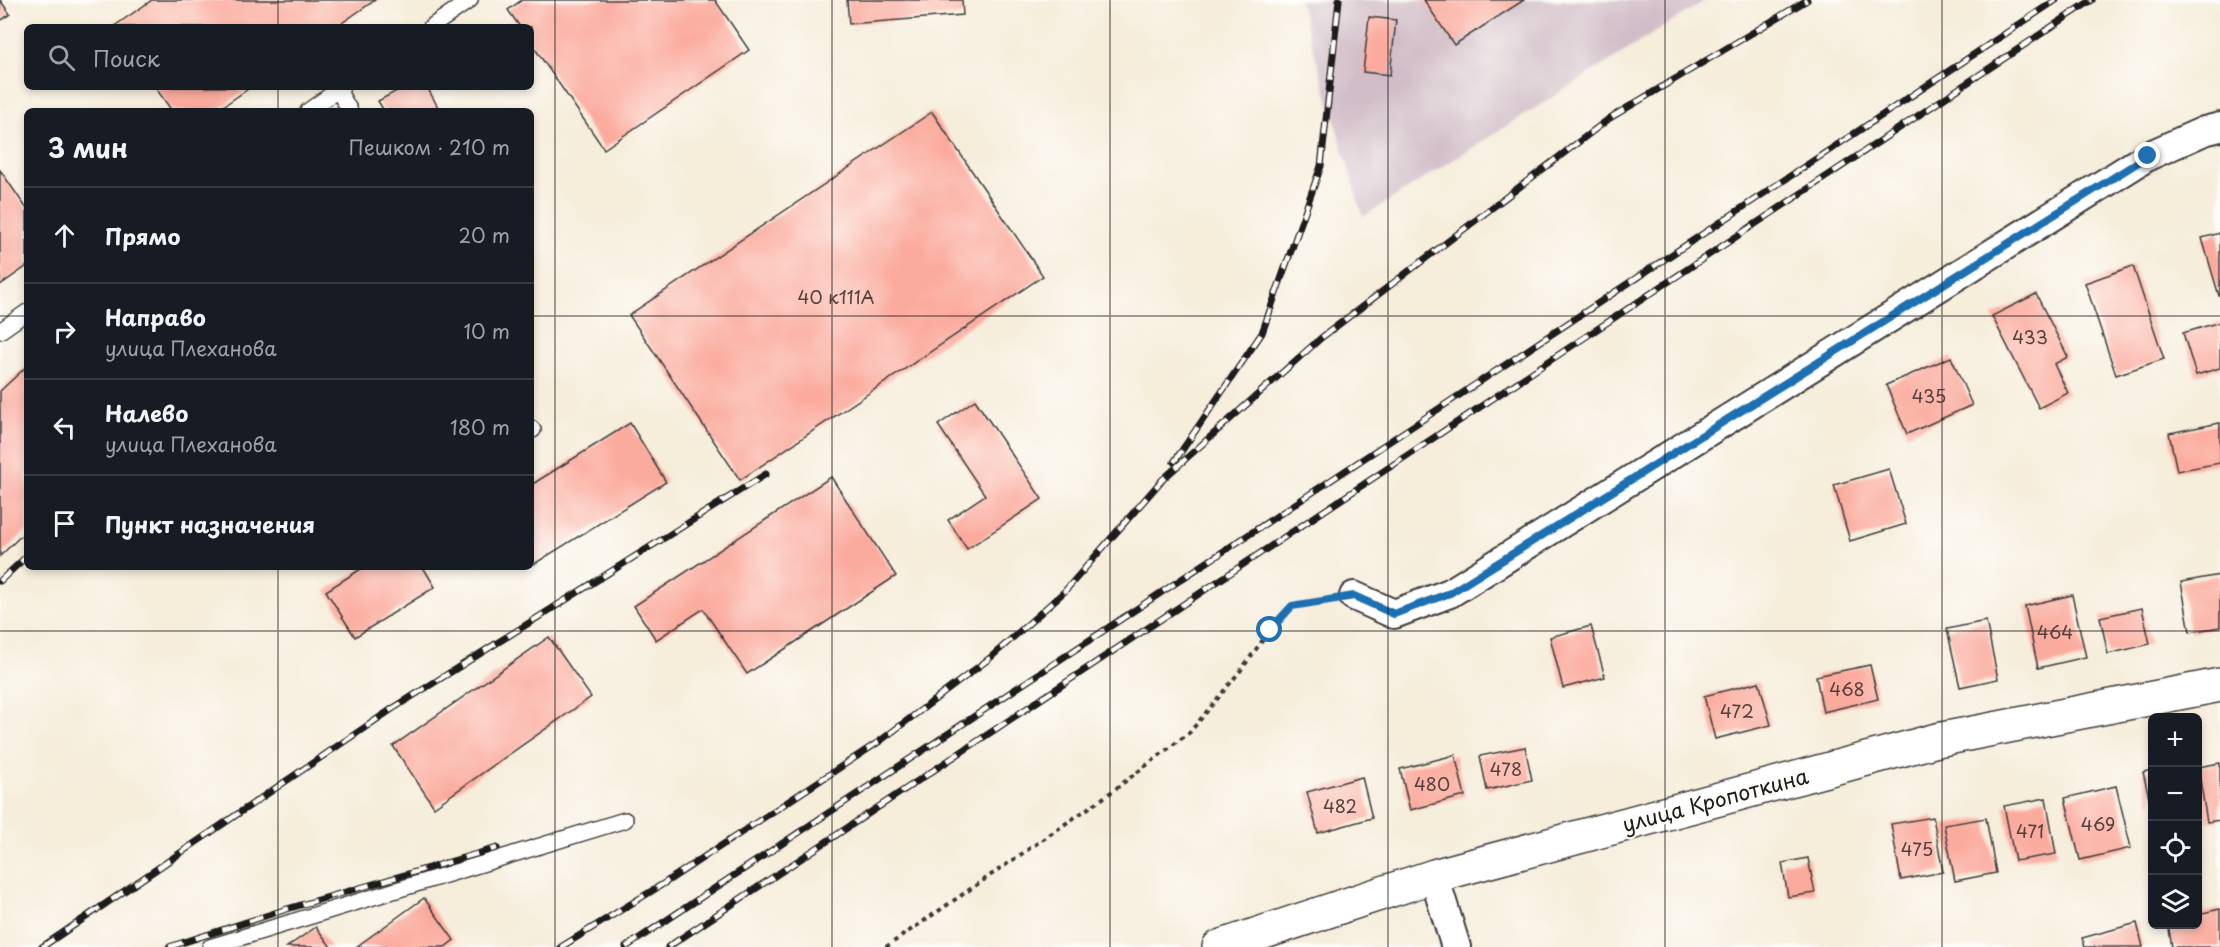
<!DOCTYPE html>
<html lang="ru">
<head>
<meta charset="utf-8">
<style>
	:root { --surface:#171b24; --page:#20242c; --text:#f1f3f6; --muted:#9ea1a6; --line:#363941 }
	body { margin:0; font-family:"Playpen Sans",sans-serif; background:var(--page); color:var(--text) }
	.controls { position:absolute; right:18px; bottom:18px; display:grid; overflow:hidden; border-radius:9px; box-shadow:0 3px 9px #0003 }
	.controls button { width:54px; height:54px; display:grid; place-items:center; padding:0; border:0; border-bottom:2px solid var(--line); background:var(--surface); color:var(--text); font:30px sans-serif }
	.stop { position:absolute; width:18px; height:18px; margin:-14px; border:4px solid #1f6fb2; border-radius:50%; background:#fff }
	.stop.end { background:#1f6fb2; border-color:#fff; box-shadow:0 2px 6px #0008 }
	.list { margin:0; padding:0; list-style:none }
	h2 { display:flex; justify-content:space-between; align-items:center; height:78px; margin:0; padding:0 24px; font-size:26px }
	h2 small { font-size:20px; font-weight:400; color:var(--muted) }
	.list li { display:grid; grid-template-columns:39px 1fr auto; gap:18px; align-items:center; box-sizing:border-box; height:96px; padding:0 24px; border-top:2px solid var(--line) }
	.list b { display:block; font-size:22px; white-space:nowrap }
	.list p { margin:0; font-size:20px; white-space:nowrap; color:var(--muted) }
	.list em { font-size:20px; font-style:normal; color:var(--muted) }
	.icon { flex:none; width:33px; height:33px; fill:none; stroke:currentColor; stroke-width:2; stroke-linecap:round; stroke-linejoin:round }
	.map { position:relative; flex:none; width:2220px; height:947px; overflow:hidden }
	.search { position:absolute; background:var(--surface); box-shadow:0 3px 9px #0003; left:24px; top:24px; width:510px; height:66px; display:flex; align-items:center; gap:15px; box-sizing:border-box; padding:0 21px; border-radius:9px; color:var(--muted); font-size:22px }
	.panel { position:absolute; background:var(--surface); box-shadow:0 3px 9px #0003; left:24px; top:108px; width:510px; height:462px; border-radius:9px }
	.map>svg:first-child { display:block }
	.industrial { fill:#d1bdc8 }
	.building { fill:#fbab9e }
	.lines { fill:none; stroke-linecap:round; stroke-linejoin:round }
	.lane-casing { stroke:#3d3b39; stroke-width:18 }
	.street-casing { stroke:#3d3b39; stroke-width:32 }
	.secondary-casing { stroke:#3d3b39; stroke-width:36 }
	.path { stroke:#3d3b39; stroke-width:4; stroke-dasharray:4.5 4.5; stroke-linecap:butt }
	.lane { stroke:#fff; stroke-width:15 }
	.street { stroke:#fff; stroke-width:28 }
	.secondary { stroke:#fff; stroke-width:33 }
	.rail-casing { stroke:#1c1c1c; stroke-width:7 }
	.rail { stroke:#fdfcf7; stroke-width:4.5; stroke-dasharray:14; stroke-linecap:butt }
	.route { stroke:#1f6fb2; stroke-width:8 }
	.grid { fill:none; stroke:#1c1c1c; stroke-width:1.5; stroke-opacity:0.55 }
	.labels { text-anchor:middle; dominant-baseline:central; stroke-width:4.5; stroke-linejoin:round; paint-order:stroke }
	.number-label { font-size:18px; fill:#54403c }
	.street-label { font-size:21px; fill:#1c1c1c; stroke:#fdfcf7 }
</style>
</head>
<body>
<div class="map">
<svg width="2220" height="947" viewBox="0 0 2220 947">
	<rect width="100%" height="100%" fill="#fdfcf7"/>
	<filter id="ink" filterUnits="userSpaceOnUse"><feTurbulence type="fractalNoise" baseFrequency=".0167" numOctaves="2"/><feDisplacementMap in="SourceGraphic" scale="12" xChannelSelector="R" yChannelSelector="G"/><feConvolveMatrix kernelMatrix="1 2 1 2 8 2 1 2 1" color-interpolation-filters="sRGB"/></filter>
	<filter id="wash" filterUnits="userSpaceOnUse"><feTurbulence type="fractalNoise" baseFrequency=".008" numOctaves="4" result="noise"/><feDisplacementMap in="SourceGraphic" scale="24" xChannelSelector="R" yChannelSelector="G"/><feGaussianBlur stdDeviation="1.35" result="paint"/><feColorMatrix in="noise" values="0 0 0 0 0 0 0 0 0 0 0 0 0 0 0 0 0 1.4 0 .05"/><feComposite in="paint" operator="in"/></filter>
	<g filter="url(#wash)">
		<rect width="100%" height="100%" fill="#f6eddb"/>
		<path class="industrial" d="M1299 0H1706L1363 217Z"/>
		<g id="blocks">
			<g class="building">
				<path d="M0 0 10 14 0 21Z"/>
				<path d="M152 0H375L336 27H113Z"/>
				<path d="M522 0H715L749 50 604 149 531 43V27H520L508 10Z"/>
				<path d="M847 0H962L963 15 849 24Z"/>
				<path d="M1424 0H1524L1454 45Z"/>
				<path d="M1369 17 1396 20 1390 75 1363 72Z"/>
				<path d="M155 87H251L216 111H172Z"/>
				<path d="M404 87H427L440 111H384L378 101Z"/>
				<path d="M932 112 1043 276 740 480 629 315Z"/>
				<path d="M0 170 27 209V266L0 285Z"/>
				<path d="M2220 233V296H2219L2202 238Z"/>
				<path d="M2133 266 2164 359 2116 375 2085 283Z"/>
				<path d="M2036 294 2068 357 2054 364 2068 393 2039 408 1992 316Z"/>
				<path d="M2220 322V368L2196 375 2183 333Z"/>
				<path d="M1951 357 1972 405 1907 434 1886 385Z"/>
				<path d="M27 366V530L0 556V391Z"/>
				<path d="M975 400 1042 499 967 549 948 520 985 495 938 425Z"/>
				<path d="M630 423 666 482 531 566V485Z"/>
				<path d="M2220 423V463L2177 471 2169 433Z"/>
				<path d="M1889 469 1906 524 1850 541 1834 485Z"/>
				<path d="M831 477 896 576 747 674 703 609 656 640 634 606Z"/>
				<path d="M364 567H423L435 587 355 637 326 591Z"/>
				<path d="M2220 575V627L2190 632 2181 582Z"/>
				<path d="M2072 595 2086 657 2038 668 2025 606Z"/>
				<path d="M2142 608 2150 644 2108 654 2100 617Z"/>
				<path d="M1986 621 1998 679 1960 687 1947 629Z"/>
				<path d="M1591 626 1605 677 1563 688 1550 637Z"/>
				<path d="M549 637 591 697 434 807 393 746Z"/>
				<path d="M1870 665 1878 699 1823 712 1816 676Z"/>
				<path d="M1759 682 1771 725 1715 739 1704 696Z"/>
				<path d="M1525 747 1532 780 1487 790 1480 756Z"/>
				<path d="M1455 755 1465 796 1410 810 1400 769Z"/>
				<path d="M2220 763V820L2207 822 2198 767Z"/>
				<path d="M2152 770V802H2150L2143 772Z"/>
				<path d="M1362 777 1372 818 1318 833 1307 792Z"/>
				<path d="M2116 786 2131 848 2080 860 2065 798Z"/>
				<path d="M2046 798 2056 854 2015 861 2004 806Z"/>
				<path d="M1933 817 1943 872 1901 880 1891 824Z"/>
				<path d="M1986 818 1996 873 1955 881 1944 825Z"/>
				<path d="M1808 858 1815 893 1788 897 1782 863Z"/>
				<path d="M424 898 454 940 445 947H356Z"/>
				<path d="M2220 909V947H2172L2168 924H2198V914Z"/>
				<path d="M2137 923 2143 947H2085L2082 938Z"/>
				<path d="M316 927 331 947H287Z"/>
			</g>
		</g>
	</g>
	<g filter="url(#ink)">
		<use href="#blocks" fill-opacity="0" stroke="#3d3b39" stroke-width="1.5"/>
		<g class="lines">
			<defs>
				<g id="lane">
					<path d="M431 27 470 0"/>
					<path d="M338 90 350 111"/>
					<path d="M308 111 342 87"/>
					<path d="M0 331 27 312"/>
					<path d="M531 428 533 430"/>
					<path d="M210 947 625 820"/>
				</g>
				<g id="street">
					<path d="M1354 596 1394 614 1450 593 2148 156 2204 131 2220 127"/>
					<path d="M1434 876 1456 947"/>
				</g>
				<path id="secondary" d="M1219 947 1434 876 1937 740 2220 685"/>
			</defs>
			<use href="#lane" class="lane-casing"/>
			<use href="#street" class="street-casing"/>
			<use href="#secondary" class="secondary-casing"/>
			<path class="path" d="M886 947 1106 796 1190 732 1241 670 1270 630 1292 606 1324 601"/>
			<use href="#lane" class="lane"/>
			<use href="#street" class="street"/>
			<use href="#secondary" class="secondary"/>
			<defs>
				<g id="rail">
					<path d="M1174 462 1262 333 1321 166 1339 0"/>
					<path d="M0 581 27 556"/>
					<path d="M42 947 392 709 766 474"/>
					<path d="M169 947 287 909 497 848"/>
					<path d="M561 947 663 884 880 741 990 658 1065 591 1162 480 1321 338 1610 118 1807 0"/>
					<path d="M626 947 2056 0"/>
					<path d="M668 947 2092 0"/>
				</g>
			</defs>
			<use href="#rail" class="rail-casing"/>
			<use href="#rail" class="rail"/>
		</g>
	</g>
	<g class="lines" filter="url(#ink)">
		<path class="route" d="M1270 630 1292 606 1354 596 1394 614 1450 593 2148 156"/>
	</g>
	<path class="grid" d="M278 0V27M555 0V947M832 0V947M1110 0V947M1388 0V947M1665 0V947M1942 0V947M278 87V111M0 316H27M531 316H2220M278 567V947M0 631H2220"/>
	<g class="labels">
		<g class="number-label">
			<text x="836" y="296">40 к111А</text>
			<text x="2030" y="336">433</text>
			<text x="1929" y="395">435</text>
			<text x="2055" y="631">464</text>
			<text x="1847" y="688">468</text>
			<text x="1737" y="710">472</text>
			<text x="1506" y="768">478</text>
			<text x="1432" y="783">480</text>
			<text x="1340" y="805">482</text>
			<text x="2098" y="823">469</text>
			<text x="2030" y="830">471</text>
			<text x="1917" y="848">475</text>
		</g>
		<g class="street-label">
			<text transform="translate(1715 799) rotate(-15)">улица Кропоткина</text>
		</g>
	</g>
</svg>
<div class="controls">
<button>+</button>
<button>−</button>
<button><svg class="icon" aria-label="locate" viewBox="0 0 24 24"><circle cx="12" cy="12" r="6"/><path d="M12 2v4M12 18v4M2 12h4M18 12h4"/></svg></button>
<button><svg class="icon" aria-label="layers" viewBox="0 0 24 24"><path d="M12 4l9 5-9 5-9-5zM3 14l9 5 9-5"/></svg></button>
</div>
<div class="stop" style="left:1270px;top:630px"></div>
<div class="stop end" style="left:2148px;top:156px"></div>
<div class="search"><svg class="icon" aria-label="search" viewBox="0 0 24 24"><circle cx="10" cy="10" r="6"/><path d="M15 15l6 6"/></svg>Поиск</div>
<section class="panel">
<h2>3 мин<small>Пешком · 210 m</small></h2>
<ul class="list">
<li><svg class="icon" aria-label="ahead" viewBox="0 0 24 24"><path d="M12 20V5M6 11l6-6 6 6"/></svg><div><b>Прямо</b></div><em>20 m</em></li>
<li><svg class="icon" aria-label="right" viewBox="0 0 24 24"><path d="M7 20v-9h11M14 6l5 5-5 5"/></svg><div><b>Направо</b><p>улица Плеханова</p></div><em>10 m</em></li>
<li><svg class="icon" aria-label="left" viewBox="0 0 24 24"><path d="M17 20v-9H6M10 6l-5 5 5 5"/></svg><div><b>Налево</b><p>улица Плеханова</p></div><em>180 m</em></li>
<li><svg class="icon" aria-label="arrive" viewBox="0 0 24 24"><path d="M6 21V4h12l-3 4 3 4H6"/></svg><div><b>Пункт назначения</b></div></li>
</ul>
</section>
</div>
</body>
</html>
